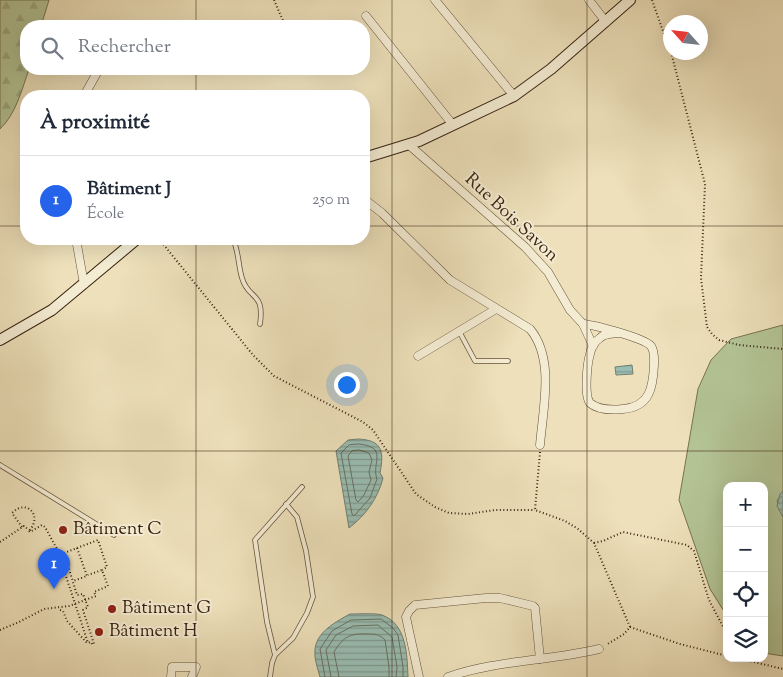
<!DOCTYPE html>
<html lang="fr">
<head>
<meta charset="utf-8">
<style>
	:root { --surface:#fff; --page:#f2f2f3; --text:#1f2937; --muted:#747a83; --line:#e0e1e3; --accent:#2563eb }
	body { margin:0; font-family:"Sorts Mill Goudy",serif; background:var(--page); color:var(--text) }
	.controls { position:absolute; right:15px; bottom:15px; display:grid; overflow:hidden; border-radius:10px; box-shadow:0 5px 20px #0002 }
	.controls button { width:45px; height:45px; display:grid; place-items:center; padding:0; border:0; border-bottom:1px solid var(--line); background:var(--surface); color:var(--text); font:25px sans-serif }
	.compass { position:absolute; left:663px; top:15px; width:45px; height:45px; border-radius:50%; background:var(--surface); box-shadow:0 5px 20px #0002; rotate:297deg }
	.you { position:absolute; left:346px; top:384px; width:18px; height:18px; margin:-12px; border:4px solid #fff; border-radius:50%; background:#1a73e8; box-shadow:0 0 0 8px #1a73e833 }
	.badge { display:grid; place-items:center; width:32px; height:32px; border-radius:50%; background:var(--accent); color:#fff; font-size:16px; font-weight:700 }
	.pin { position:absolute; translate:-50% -41px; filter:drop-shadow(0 1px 2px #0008) }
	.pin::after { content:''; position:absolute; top:26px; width:18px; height:15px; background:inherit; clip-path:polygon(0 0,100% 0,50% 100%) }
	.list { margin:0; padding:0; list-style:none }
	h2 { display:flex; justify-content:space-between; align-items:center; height:65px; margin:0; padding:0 20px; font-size:21px }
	h2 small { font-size:16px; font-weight:400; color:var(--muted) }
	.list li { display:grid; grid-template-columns:32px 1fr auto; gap:15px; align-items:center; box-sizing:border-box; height:90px; padding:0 20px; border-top:1px solid var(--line) }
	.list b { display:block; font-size:19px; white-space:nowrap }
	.list p { margin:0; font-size:16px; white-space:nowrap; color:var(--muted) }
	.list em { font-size:16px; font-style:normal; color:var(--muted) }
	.icon { flex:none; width:28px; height:28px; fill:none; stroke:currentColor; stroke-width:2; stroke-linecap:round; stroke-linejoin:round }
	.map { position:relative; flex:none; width:783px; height:677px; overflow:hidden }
	.search { position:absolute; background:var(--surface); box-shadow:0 5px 20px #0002; left:20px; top:20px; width:350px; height:55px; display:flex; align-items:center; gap:12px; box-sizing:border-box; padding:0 18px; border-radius:20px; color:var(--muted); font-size:19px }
	.panel { position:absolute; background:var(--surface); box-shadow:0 5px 20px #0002; left:20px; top:90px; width:350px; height:155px; border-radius:20px }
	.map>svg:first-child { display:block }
	.green { fill:#b3c394; stroke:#767252 }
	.forest { fill:url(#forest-firs); stroke:#767252 }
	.water { fill:url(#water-rules); stroke:#727f71 }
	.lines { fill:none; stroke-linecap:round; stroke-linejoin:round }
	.shore { stroke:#687061; stroke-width:1 }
	.lane-casing { stroke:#65523a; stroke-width:5.5 }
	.street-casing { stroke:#65523a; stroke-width:9 }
	.secondary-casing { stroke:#382210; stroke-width:12 }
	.path { stroke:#382210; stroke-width:2; stroke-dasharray:1 2.5; stroke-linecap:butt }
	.lane { stroke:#f3ebd2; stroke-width:4 }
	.street { stroke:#f3ebd2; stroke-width:8 }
	.secondary { stroke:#f3ebd2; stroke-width:10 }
	.grid { fill:none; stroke:#382210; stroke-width:1; stroke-opacity:0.55 }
	.poi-dot { fill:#8f2418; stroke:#f3ebd2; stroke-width:2 }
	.labels { text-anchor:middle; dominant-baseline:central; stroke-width:4; stroke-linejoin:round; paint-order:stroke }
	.street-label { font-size:18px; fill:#382210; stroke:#f3ebd2 }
	.poi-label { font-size:18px; fill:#382210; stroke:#f3ebd2; text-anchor:start }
</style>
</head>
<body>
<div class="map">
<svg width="783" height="677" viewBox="0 0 783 677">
	<defs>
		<pattern id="forest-firs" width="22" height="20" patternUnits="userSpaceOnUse" patternTransform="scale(1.25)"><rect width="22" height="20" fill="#b3c394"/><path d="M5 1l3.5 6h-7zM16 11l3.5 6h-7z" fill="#9ba77f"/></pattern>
		<pattern id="water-rules" width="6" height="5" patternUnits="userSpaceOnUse" patternTransform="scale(1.25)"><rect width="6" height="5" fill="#99bdb2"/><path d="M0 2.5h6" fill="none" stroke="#7e998f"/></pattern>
	</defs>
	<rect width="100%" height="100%" fill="#ede0ba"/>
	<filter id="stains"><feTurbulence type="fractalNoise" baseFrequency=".004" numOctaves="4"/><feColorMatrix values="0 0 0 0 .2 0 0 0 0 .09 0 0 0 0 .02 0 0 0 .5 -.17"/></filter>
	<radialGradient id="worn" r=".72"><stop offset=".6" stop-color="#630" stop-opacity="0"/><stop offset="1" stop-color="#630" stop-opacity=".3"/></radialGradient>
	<path class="green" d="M783 325V491L777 501 783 517V656L764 653V486H727V616L710 589 679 500 698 389 711 360 731 339Z"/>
	<path class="forest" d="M0 0H49L41 26H26V69H29C22 89 16 114 0 129Z"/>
	<g class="water">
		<path d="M632 365 633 374 616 375 615 367Z"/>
		<path d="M358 439C383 440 384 452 380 473L383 478C378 498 366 515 349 528L336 451 348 440Z"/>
		<path d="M783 491V517L777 506 780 494Z"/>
		<path d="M350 614C357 614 377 613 382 615 407 624 407 655 408 677H320C318 669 314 659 315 650 316 632 337 621 350 614Z"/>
	</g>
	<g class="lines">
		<g class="shore">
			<path d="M359 444C389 447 371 463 377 479L370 498 354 516 352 514 341 453 349 445Z"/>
			<path d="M359 450 369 453 372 460 369 472 371 480 364 495 358 502 356 500 348 456 352 451Z"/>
			<path d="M325 677 320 649 332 631 351 620 381 619 393 628 398 635 403 667V677"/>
			<path d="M331 677 326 650 336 635 353 626 378 625 392 637 397 667 396 677"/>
			<path d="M339 677 334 652C343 637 350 633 367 634 376 634 379 634 385 640L389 667V677"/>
		</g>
		<defs>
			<g id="lane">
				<path d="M168 95V96"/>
				<path d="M233 239C239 252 238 265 242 278 248 300 265 291 260 324"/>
				<path d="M459 331 475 361H508"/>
				<path d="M0 465 114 535"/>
				<path d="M275 655 267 622 255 540 302 487"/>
				<path d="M270 677 272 663 275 655 293 638 307 613 313 597 306 551 297 517 286 504"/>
			</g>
			<g id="street">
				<path d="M435 0 514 96"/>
				<path d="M589 0 606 22"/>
				<path d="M366 16 453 125"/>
				<path d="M84 96 99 69"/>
				<path d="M408 144 525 247 548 272 570 310 583 324 593 346"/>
				<path d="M364 199 382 213 450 280 530 329C555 359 543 408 540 445"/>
				<path d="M76 239 84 284"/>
				<path d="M583 324C595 325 644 338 651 346 655 352 654 358 654 365 653 387 650 407 623 409 613 410 598 410 590 403 584 396 587 364 590 354 591 348 595 341 600 338 605 333 611 334 618 333"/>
				<path d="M418 356 496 309"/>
				<path d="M171 677 172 667H196L192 677"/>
				<path d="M419 677 406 617 409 611 415 605 486 598H500L533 606 535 608 540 659"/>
				<path d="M448 677C496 660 549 661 599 649"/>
			</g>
			<g id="secondary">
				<path d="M364 158 419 141 514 96 551 69 630 0"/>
				<path d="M0 340 52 310 137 239"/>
			</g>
		</defs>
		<use href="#lane" class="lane-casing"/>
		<use href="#street" class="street-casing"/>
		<use href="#secondary" class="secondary-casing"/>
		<g class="path">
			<path d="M274 0 284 23"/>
			<path d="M652 0 670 51"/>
			<path d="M671 52 705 184 701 278 707 327 712 334 719 340 739 345 783 349"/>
			<path d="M159 239 253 355 274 376 363 422 373 430 416 494 435 507 449 513 468 514 495 510H535"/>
			<path d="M540 452 535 510 565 521 578 529 594 543 630 627 624 634 606 645"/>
			<path d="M22 527 12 513C27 498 43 516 29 531"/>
			<path d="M29 531 30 532 42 525 45 527 57 549 88 643"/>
			<path d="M0 542 24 526 29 530"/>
			<path d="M594 543 603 541 623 532 687 545 694 551 709 600 727 634"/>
			<path d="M77 548 98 540 107 567 102 570"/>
			<path d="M60 610 63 611 67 621 87 643 91 642 92 644H94L83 610 88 607 83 594 77 595 64 553 77 548 87 576 73 581"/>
			<path d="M630 627 680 644 727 656"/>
			<path d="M0 630 19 622 44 609 69 606 96 596 94 592 108 586 102 570 88 575"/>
			<path d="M737 658 783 669"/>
		</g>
		<use href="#lane" class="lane"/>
		<use href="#street" class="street"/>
		<use href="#secondary" class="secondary"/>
	</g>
	<path class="grid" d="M196 0V26M392 0V677M587 0V677M196 69V96M0 226H26M364 226H783M196 239V677M0 451H783"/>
	<g class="poi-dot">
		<circle cx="63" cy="530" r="5"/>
		<circle cx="112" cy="609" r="5"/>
		<circle cx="99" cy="632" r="5"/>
	</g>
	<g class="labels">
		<g class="street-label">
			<text transform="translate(511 218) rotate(43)">Rue Bois Savon</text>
		</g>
		<g class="poi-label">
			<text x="73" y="530">Bâtiment C</text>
			<text x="122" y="609">Bâtiment G</text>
			<text x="109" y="632">Bâtiment H</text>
		</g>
	</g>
	<rect width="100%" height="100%" filter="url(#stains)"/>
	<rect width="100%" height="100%" fill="url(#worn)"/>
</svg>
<div class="controls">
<button>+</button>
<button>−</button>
<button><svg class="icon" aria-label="locate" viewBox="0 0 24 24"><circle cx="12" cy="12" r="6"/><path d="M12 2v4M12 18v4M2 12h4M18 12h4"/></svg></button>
<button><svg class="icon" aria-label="layers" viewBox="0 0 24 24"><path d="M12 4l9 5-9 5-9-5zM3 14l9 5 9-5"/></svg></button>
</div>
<svg class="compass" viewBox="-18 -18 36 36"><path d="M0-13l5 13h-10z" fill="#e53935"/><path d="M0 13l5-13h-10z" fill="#747a83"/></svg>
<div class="you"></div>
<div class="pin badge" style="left:54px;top:589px">1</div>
<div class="search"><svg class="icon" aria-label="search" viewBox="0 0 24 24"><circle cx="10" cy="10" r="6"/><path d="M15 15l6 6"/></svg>Rechercher</div>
<section class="panel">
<h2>À proximité<small></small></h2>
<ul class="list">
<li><span class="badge">1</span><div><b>Bâtiment J</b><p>École</p></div><em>250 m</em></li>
</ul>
</section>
</div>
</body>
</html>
